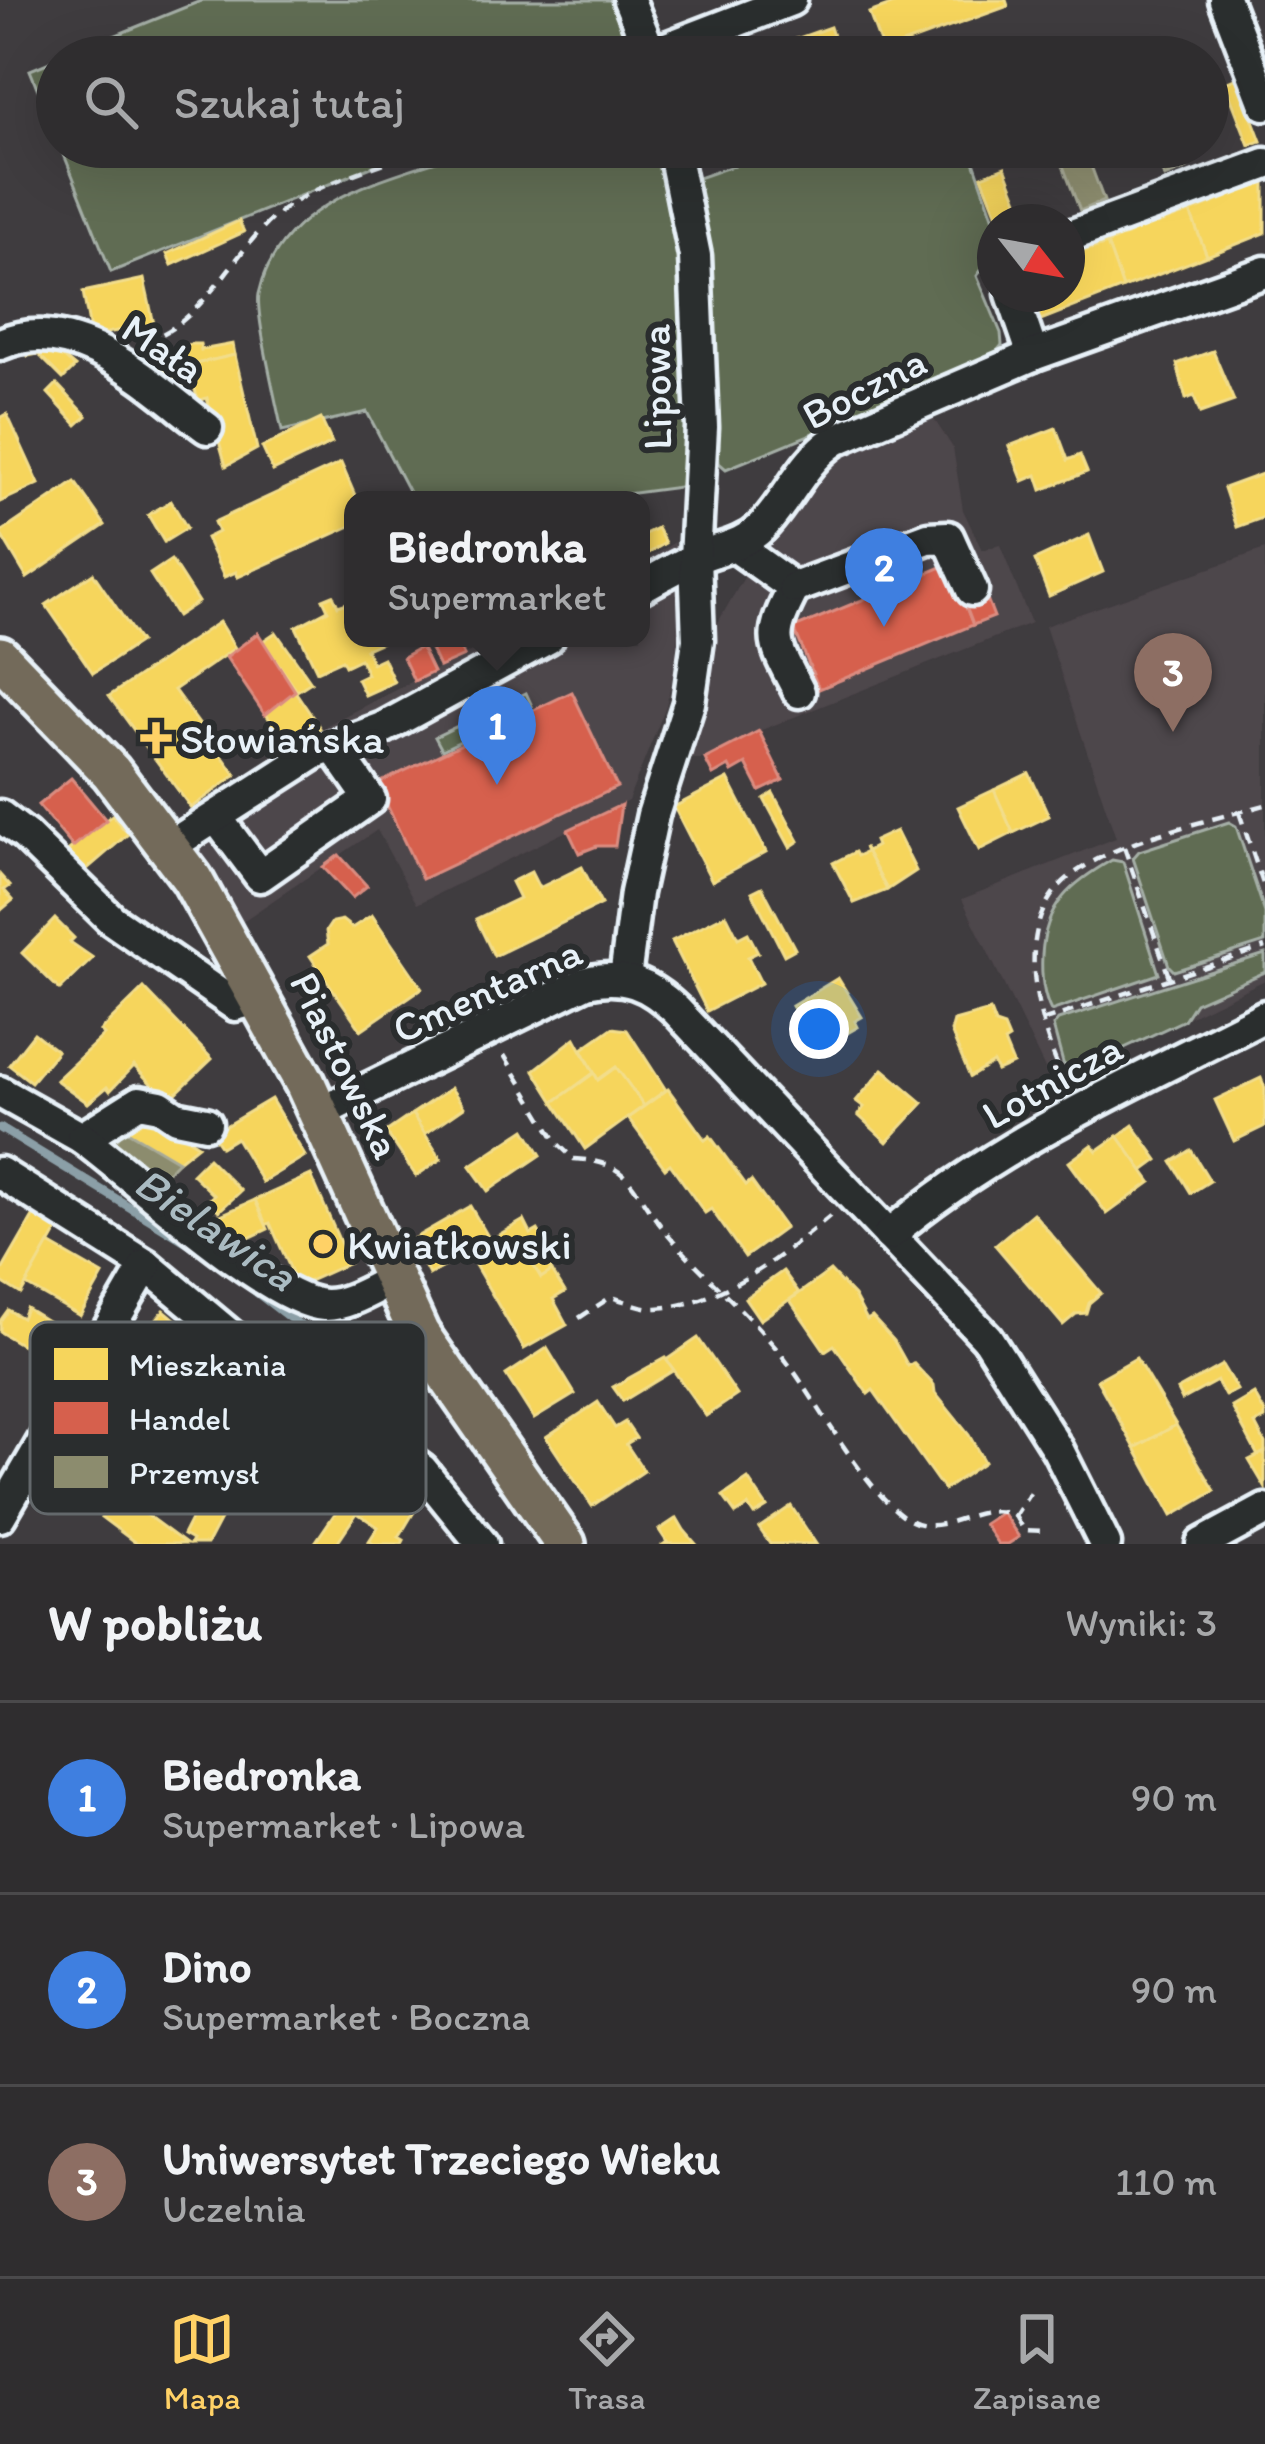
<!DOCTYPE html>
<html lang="pl">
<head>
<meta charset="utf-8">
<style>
	:root { --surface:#2f2d2f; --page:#3b393b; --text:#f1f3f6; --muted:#a7a8aa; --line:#4a494b; --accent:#ffd166 }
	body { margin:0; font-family:Itim,sans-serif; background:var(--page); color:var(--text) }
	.compass { position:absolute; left:977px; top:204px; width:108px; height:108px; border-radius:50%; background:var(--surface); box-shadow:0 12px 48px #0002; rotate:121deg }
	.you { position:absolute; left:819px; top:1029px; width:42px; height:42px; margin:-30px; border:9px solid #fff; border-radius:50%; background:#1a73e8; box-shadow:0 0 0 18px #1a73e833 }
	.badge { display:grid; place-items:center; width:78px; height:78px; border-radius:50%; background:var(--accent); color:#fff; font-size:39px; font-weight:700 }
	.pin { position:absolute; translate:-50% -99px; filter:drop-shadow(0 3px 6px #0008) }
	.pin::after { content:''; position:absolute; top:63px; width:42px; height:36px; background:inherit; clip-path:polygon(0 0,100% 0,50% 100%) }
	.popup { position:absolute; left:344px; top:491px; width:306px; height:156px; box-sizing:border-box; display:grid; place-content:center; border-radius:24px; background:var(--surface); filter:drop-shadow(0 3px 9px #0005); font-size:39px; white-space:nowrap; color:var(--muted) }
	.popup b { font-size:45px; color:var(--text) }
	.popup::after { content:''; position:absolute; left:50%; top:100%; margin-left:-24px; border:24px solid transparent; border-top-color:var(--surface) }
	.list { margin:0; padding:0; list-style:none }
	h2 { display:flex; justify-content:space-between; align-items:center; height:156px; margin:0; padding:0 48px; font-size:51px }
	h2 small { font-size:39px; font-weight:400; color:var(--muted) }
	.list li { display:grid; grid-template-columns:78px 1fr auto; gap:36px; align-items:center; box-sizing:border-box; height:192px; padding:0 48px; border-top:3px solid var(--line) }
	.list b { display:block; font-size:45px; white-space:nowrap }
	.list p { margin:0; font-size:39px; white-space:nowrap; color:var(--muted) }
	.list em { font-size:39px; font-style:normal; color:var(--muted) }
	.icon { flex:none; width:66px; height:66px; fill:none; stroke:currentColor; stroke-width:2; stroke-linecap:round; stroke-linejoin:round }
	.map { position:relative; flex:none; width:1265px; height:1544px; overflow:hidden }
	.search { position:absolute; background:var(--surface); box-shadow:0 12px 48px #0002; left:36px; right:36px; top:36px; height:132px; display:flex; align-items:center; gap:30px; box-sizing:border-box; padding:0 42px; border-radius:66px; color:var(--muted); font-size:45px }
	.sheet { height:732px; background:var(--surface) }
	nav { display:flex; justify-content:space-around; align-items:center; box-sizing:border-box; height:168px; border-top:3px solid var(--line); background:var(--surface); font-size:33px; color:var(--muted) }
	nav a { display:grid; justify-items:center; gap:6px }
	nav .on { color:var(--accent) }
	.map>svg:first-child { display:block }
	.built { fill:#4e464b }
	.green { fill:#616c53; stroke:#a4aea6; stroke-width:3 }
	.homes { fill:#f6d55c; stroke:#f2dd8b; stroke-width:3 }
	.shops { fill:#d6604d; stroke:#db8c80; stroke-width:3 }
	.industry { fill:#8c8c6e; stroke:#a8aa97; stroke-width:3 }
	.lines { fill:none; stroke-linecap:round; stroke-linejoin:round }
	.stream { stroke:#8b9fa7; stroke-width:9 }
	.minor-casing { stroke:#e8f1f8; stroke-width:39 }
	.major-casing { stroke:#e8f1f8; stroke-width:48 }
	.path { stroke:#e8f1f8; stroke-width:4.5; stroke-dasharray:12 9; stroke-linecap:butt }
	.minor { stroke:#2a2d2e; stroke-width:30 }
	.major { stroke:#736b5a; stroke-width:39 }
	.poi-dot { fill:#ffd166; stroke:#2a2d2e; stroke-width:4.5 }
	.labels { text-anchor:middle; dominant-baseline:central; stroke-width:12; stroke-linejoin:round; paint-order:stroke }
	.street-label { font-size:42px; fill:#e8f1f8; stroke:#2a2d2e }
	.poi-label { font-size:42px; fill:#e8f1f8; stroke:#2a2d2e; text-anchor:start }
	.water-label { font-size:45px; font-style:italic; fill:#aabbc2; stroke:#2a2d2e }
	.key { fill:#2a2d2e; stroke:#63686b; stroke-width:3 }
	.key-label { font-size:33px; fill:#e8f1f8 }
</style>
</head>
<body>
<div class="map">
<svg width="1265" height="1544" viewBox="0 0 1265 1544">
	<rect width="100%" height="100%" fill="#3f3c3f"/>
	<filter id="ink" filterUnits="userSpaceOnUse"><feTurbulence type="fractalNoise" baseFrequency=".00833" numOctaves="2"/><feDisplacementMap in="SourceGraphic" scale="24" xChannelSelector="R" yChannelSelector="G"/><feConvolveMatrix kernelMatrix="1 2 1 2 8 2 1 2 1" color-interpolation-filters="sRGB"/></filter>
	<g filter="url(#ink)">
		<g class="built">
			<path d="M928 410 953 448 963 510 982 550 1000 545 1031 623 759 731 705 759H686L703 707 717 624 768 536 846 442Z"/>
			<path d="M675 542 678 633 674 671 666 706 628 801 417 904 377 830 240 923 179 828 327 725 497 638H641V563Z"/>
			<path d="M1265 549V980L1052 1083 962 899 1116 838 1045 626Z"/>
		</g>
		<g class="green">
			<path d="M203 0H614L637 57H62Z"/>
			<path d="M57 59V137L30 70Z"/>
			<path d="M61 147H421L111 272Z"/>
			<path d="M479 147H659L679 247 687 486 581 500H413L367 412 282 431C277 405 255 314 259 294 280 195 398 176 479 147Z"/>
			<path d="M787 147H969L995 222V251L977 276 1001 333 1002 345 989 361 726 469 719 463 698 178Z"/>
			<path d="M526 693 532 706 442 750 435 737Z"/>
			<path d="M1229 822 1236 826 1265 913V942L1174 971 1169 966 1133 858 1139 851Z"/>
			<path d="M1112 860 1123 862 1159 974 1051 1011C1043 995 1041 973 1042 955 1045 905 1071 883 1112 860Z"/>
			<path d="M1265 954V972L1195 1003 1184 1020 1071 1073 1063 1063 1053 1026 1058 1020Z"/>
		</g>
		<g class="homes">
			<path d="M905 0H1006L1008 6 883 51 869 13Z"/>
			<path d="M830 27 840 57H745Z"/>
			<path d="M1237 78 1261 141 1249 145 1225 83Z"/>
			<path d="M1005 167 1025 218 1015 222H1000L982 176Z"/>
			<path d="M1265 183V233L1207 256 1190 212 1226 198 1224 195Z"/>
			<path d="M1190 212 1207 256 1123 288 1107 244 1156 222 1157 224Z"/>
			<path d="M239 221 244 232 172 265 167 254Z"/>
			<path d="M1107 244 1123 288 1038 321 1028 294H1067V256Z"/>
			<path d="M144 279 154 324 91 336 83 292Z"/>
			<path d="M46 343 75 367 63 379 38 354 28 356 22 344Z"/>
			<path d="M191 344H200L201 350 233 344 235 355 161 372 157 353Z"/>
			<path d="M1213 351 1234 401 1200 413 1194 396 1186 399 1177 364Z"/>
			<path d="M235 355 257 449 226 466 207 398 198 401 193 382 180 386 164 371Z"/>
			<path d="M57 384 87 416 77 425 48 393Z"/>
			<path d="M7 414 39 484 0 502V418Z"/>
			<path d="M321 419 332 443 273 471 262 447Z"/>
			<path d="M1056 428 1068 460 1080 455 1087 472 1042 490 1037 475 1023 481 1009 446Z"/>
			<path d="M341 463 357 500H353V525L238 577 236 572 224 577 206 538 218 532 214 522Z"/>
			<path d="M1265 473V517L1237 527 1224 488Z"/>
			<path d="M75 482 105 525 27 578 0 533Z"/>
			<path d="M171 501 187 528 164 542 148 515Z"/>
			<path d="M657 528 665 543 641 558V536Z"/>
			<path d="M1089 535 1103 572 1049 596 1035 560Z"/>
			<path d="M171 560 198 602 177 616 150 574Z"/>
			<path d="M93 573 140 642 93 673 46 605Z"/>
			<path d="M333 595 338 606 353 601V638H391L366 649 372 663 383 658 394 682 365 695 357 679 367 674 360 659 345 666 342 660 317 671 296 627 328 610 323 599Z"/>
			<path d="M219 622 235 648 174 690 236 775 191 808 109 696Z"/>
			<path d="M276 632 311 682 297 691 263 641Z"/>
			<path d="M295 691 320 728 289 749 266 714Z"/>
			<path d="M1029 773 1049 816 1013 833 994 790Z"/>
			<path d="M728 779 766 852 712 881 674 807Z"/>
			<path d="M994 790 1013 833 979 850 958 807Z"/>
			<path d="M773 793 799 841 790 847 764 799Z"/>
			<path d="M112 815 128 834 86 870 65 853Z"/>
			<path d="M896 831 916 871 887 890 864 847 867 851 876 846 874 841Z"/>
			<path d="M864 847 887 890 854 903 833 863 855 852 857 856 866 852Z"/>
			<path d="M582 867 601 904 494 956 476 919 519 898 511 882 531 872 539 888Z"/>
			<path d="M0 875 10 886 4 890 13 900 0 911Z"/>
			<path d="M762 887 795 949 784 955 752 892Z"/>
			<path d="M726 914 738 938 748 933 758 952 748 957 761 983 707 1011 672 941Z"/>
			<path d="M372 915 422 988 361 1030 310 956 328 944 326 931 332 922 342 920 352 928Z"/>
			<path d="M55 919 74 938 70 942 93 958 60 990 22 953Z"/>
			<path d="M838 978 862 1017 855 1021 858 1027 830 1043 827 1037 815 1044 792 1006Z"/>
			<path d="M144 988 212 1059 168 1101 134 1066 110 1091 107 1087 88 1103 56 1080 104 1035 100 1031Z"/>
			<path d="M990 1011 995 1024 1004 1027 1009 1039 1004 1042 1013 1064 997 1071 993 1063 970 1077 951 1032 954 1021Z"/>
			<path d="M612 1028 627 1030 666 1090 644 1106 616 1067 598 1080 582 1049Z"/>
			<path d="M34 1033 57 1051 31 1082 9 1065Z"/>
			<path d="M575 1038 594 1073 554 1102 534 1070Z"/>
			<path d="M616 1067 644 1106 585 1149 554 1102 594 1073 598 1080Z"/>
			<path d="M883 1069 923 1103 887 1142 858 1115 864 1107 856 1101Z"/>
			<path d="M1261 1078 1265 1088V1126L1234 1141 1215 1100Z"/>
			<path d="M451 1088 464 1107 425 1134 412 1114Z"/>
			<path d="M668 1089 705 1140 710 1136 746 1185 751 1181 785 1228 745 1257 711 1209 705 1213 670 1164 665 1168 628 1118Z"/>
			<path d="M271 1099 305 1156 262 1182 236 1138 221 1147 212 1134Z"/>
			<path d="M137 1108 198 1145 178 1161 124 1129Z"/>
			<path d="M412 1114 441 1159 416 1176 386 1132Z"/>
			<path d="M1133 1125 1158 1160 1143 1171 1118 1136Z"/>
			<path d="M525 1129 541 1155 488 1191 470 1166Z"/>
			<path d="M1118 1136 1151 1182 1107 1214 1069 1162 1092 1145 1097 1151Z"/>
			<path d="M1191 1150 1210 1181 1191 1193 1172 1162Z"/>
			<path d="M208 1158 241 1191 219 1211 208 1200 214 1195 192 1174Z"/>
			<path d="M311 1175 349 1263 298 1286 270 1223 266 1225 255 1200Z"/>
			<path d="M255 1200 268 1229 234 1245 207 1221Z"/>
			<path d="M470 1206 490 1240 429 1275 411 1240Z"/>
			<path d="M37 1210 61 1224 21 1294 0 1281V1274Z"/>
			<path d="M1033 1213 1101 1293 1089 1303 1086 1313 1076 1314 1063 1325 995 1245Z"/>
			<path d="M524 1220 531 1234 538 1230 545 1242 538 1247 552 1271 541 1278 518 1240 475 1265 468 1253Z"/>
			<path d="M518 1240 541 1278 552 1271 565 1292 553 1299 567 1325 524 1349 475 1265Z"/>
			<path d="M49 1244 103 1275 80 1316 26 1285Z"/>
			<path d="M783 1271 799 1293 760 1320 745 1298Z"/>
			<path d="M830 1271 854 1296 867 1320 872 1317 894 1341 908 1366 913 1363 934 1385 935 1393 969 1435 984 1462 944 1490 873 1390 868 1394 834 1345 825 1351 790 1300Z"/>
			<path d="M26 1308 80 1341 65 1371 0 1332V1321L8 1310 22 1318Z"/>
			<path d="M164 1310 224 1360 193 1396 134 1346Z"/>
			<path d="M698 1338 737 1395 706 1416 666 1360Z"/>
			<path d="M547 1348 575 1394 534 1419 506 1375Z"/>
			<path d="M665 1358 674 1370 623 1401 613 1387Z"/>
			<path d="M1136 1358 1176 1425 1135 1448 1097 1380Z"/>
			<path d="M224 1360 254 1386 221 1424 191 1397Z"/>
			<path d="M1222 1365 1237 1390 1225 1396 1217 1381 1182 1400 1177 1390Z"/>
			<path d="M257 1386 283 1406 240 1460 215 1439Z"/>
			<path d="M1254 1394 1265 1413V1419L1255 1424 1265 1443V1452L1258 1456 1232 1407Z"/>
			<path d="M598 1402 615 1428 625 1422 636 1438 626 1444 644 1471 592 1506 546 1437Z"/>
			<path d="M207 1415 220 1426 203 1446 190 1434Z"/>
			<path d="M171 1418 207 1449 192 1467 182 1459 174 1468 141 1438 154 1423 162 1429Z"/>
			<path d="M1176 1425 1215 1491 1172 1516 1135 1448Z"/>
			<path d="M294 1430 345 1462 321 1500 270 1470Z"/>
			<path d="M1265 1452V1487L1249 1460Z"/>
			<path d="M367 1467 420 1502 399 1537 404 1540 402 1544H374L369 1541 378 1527 344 1504Z"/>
			<path d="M748 1479 767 1507 754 1515 748 1506 736 1514 723 1496Z"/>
			<path d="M206 1490 228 1504 207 1544H190L192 1540 183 1535Z"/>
			<path d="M118 1494 186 1544H137L101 1517Z"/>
			<path d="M342 1503 357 1513 336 1544H314Z"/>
			<path d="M791 1506 816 1544H770L759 1528Z"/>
			<path d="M677 1518 684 1530 696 1544H664L667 1542 659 1530Z"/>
		</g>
		<g class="shops">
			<path d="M949 564 973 625 819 689 794 628Z"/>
			<path d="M984 591 994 617 973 625 963 599Z"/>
			<path d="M258 633 295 691 265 715 226 657Z"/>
			<path d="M450 638H455L464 656 439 667 430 647Z"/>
			<path d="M421 647 433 672 414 681 403 657Z"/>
			<path d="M572 692 617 787 422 879 377 784Z"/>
			<path d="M759 731 783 780 760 791 746 764 732 772 729 766 713 775 705 759Z"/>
			<path d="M71 778 106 820 73 847 38 805Z"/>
			<path d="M621 805 615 846H597L579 853 568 830Z"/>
			<path d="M339 855 367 886 352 898 323 867Z"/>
			<path d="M1002 1512 1019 1537 1008 1544H998L984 1524Z"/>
		</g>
		<g class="industry">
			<path d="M1056 147H1084L1104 201 1080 211Z"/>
			<path d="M1153 147H1180L1187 168 1164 177Z"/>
			<path d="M124 1129 178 1161 159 1180 99 1140 105 1130 118 1138Z"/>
		</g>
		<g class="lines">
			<g class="stream">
				<path d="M0 1128 195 1247"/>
				<path d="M238 1278 303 1328 381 1401"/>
			</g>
			<defs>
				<g id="minor">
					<path d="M629 0 652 57"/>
					<path d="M1225 0 1265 104"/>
					<path d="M651 54 791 0"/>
					<path d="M1067 237 1265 164"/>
					<path d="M1012 294 1033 355"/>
					<path d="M0 344C77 311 151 386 207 428"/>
					<path d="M735 546 794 588C767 640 773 641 799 692"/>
					<path d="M641 587C658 578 674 568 692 560 716 548 740 548 761 528 789 500 801 463 835 440L1033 355 1265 272"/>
					<path d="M794 588 928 538 948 537 972 590"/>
					<path d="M0 816 25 835 112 920 235 1005 261 998"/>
					<path d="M216 817 260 876 370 799 333 746"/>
					<path d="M170 846 315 753 383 728 548 638"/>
					<path d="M625 978 636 893 653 815 689 703 698 640 695 558 702 427 695 256 673 147"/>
					<path d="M0 1092 82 1138 139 1102 160 1106 176 1117 206 1123"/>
					<path d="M319 1113 586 982C624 973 649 984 676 1010L987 1338 1058 1450 1105 1544"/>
					<path d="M82 1138C133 1175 268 1301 324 1305 347 1306 374 1288 393 1279"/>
					<path d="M0 1173 146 1265 231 1336 313 1391 419 1334"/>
					<path d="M889 1235C1000 1141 1137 1082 1265 1016"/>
					<path d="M313 1391 422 1470 482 1544"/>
					<path d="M0 1516 146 1265"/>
					<path d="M1202 1544 1265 1510"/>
				</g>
				<path id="major" d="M0 657 111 772 192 879 305 1083 419 1334 565 1544"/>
			</defs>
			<use href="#minor" class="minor-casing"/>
			<use href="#major" class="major-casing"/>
			<g class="path">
				<path d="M143 341C206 327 238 237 291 204 331 178 384 165 428 147"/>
				<path d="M1239 812 1265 890"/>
				<path d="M1124 847 1169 977"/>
				<path d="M1042 1021 1265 947"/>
				<path d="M504 1055 558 1144 574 1159C632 1162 630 1188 662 1227 701 1275 750 1313 787 1362 821 1407 860 1483 903 1516 941 1544 977 1497 1015 1516L1030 1493"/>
				<path d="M1066 1084C1038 1027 1009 926 1068 878 1117 839 1205 822 1265 805"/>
				<path d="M579 1318 611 1297C626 1301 643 1309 657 1308 723 1304 783 1255 831 1215"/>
				<path d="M1015 1516 1023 1530 1046 1531"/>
			</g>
			<use href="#minor" class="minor"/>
			<use href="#major" class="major"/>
		</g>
	</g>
	<g class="poi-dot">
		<path d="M150 720h12v12h12v12h-12v12h-12v-12h-12v-12h12z"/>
		<circle cx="323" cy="1244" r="12"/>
	</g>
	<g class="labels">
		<g class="street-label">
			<text transform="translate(163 348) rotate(34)">Mała</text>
			<text transform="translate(656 387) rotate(-91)">Lipowa</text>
			<text transform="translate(864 388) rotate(-27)">Boczna</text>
			<text transform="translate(487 990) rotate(-24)">Cmentarna</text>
			<text transform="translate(346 1065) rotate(64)">Piastowska</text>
			<text transform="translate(1052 1081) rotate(-29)">Lotnicza</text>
		</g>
		<g class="poi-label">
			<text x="180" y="738">Słowiańska</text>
			<text x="347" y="1244">Kwiatkowski</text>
		</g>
		<g class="water-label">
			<text transform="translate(216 1228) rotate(34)">Bielawica</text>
		</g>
	</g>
	<rect x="30" y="1322" width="396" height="192" rx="18" class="key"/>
	<rect x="54" y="1348" width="54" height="32" fill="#f6d55c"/>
	<rect x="54" y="1402" width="54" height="32" fill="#d6604d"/>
	<rect x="54" y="1456" width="54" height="32" fill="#8c8c6e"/>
	<g class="key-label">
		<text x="129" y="1376">Mieszkania</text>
		<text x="129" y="1430">Handel</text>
		<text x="129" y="1484">Przemysł</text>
	</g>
</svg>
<svg class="compass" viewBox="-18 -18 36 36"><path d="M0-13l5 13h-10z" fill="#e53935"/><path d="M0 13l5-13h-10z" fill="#a7a8aa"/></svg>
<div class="you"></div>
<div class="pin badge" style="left:497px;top:785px;background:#3f7fe0">1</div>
<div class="popup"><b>Biedronka</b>Supermarket</div>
<div class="pin badge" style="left:884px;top:627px;background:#3f7fe0">2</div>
<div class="pin badge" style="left:1173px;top:732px;background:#8d6e63">3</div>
<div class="search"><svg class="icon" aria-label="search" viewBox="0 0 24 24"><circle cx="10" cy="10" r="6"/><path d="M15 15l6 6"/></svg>Szukaj tutaj</div>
</div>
<section class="sheet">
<h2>W pobliżu<small>Wyniki: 3</small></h2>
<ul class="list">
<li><span class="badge" style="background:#3f7fe0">1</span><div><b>Biedronka</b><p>Supermarket · Lipowa</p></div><em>90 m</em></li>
<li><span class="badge" style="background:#3f7fe0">2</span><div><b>Dino</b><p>Supermarket · Boczna</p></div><em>90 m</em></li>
<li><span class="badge" style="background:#8d6e63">3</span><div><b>Uniwersytet Trzeciego Wieku</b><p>Uczelnia</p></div><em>110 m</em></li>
</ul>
</section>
<nav>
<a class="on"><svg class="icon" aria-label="map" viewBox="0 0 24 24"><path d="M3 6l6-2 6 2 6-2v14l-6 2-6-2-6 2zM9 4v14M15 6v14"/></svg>Mapa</a>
<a><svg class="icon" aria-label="directions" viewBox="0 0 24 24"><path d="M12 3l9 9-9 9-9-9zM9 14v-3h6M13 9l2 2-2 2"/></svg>Trasa</a>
<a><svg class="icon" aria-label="saved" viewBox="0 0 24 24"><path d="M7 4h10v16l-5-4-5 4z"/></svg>Zapisane</a>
</nav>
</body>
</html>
